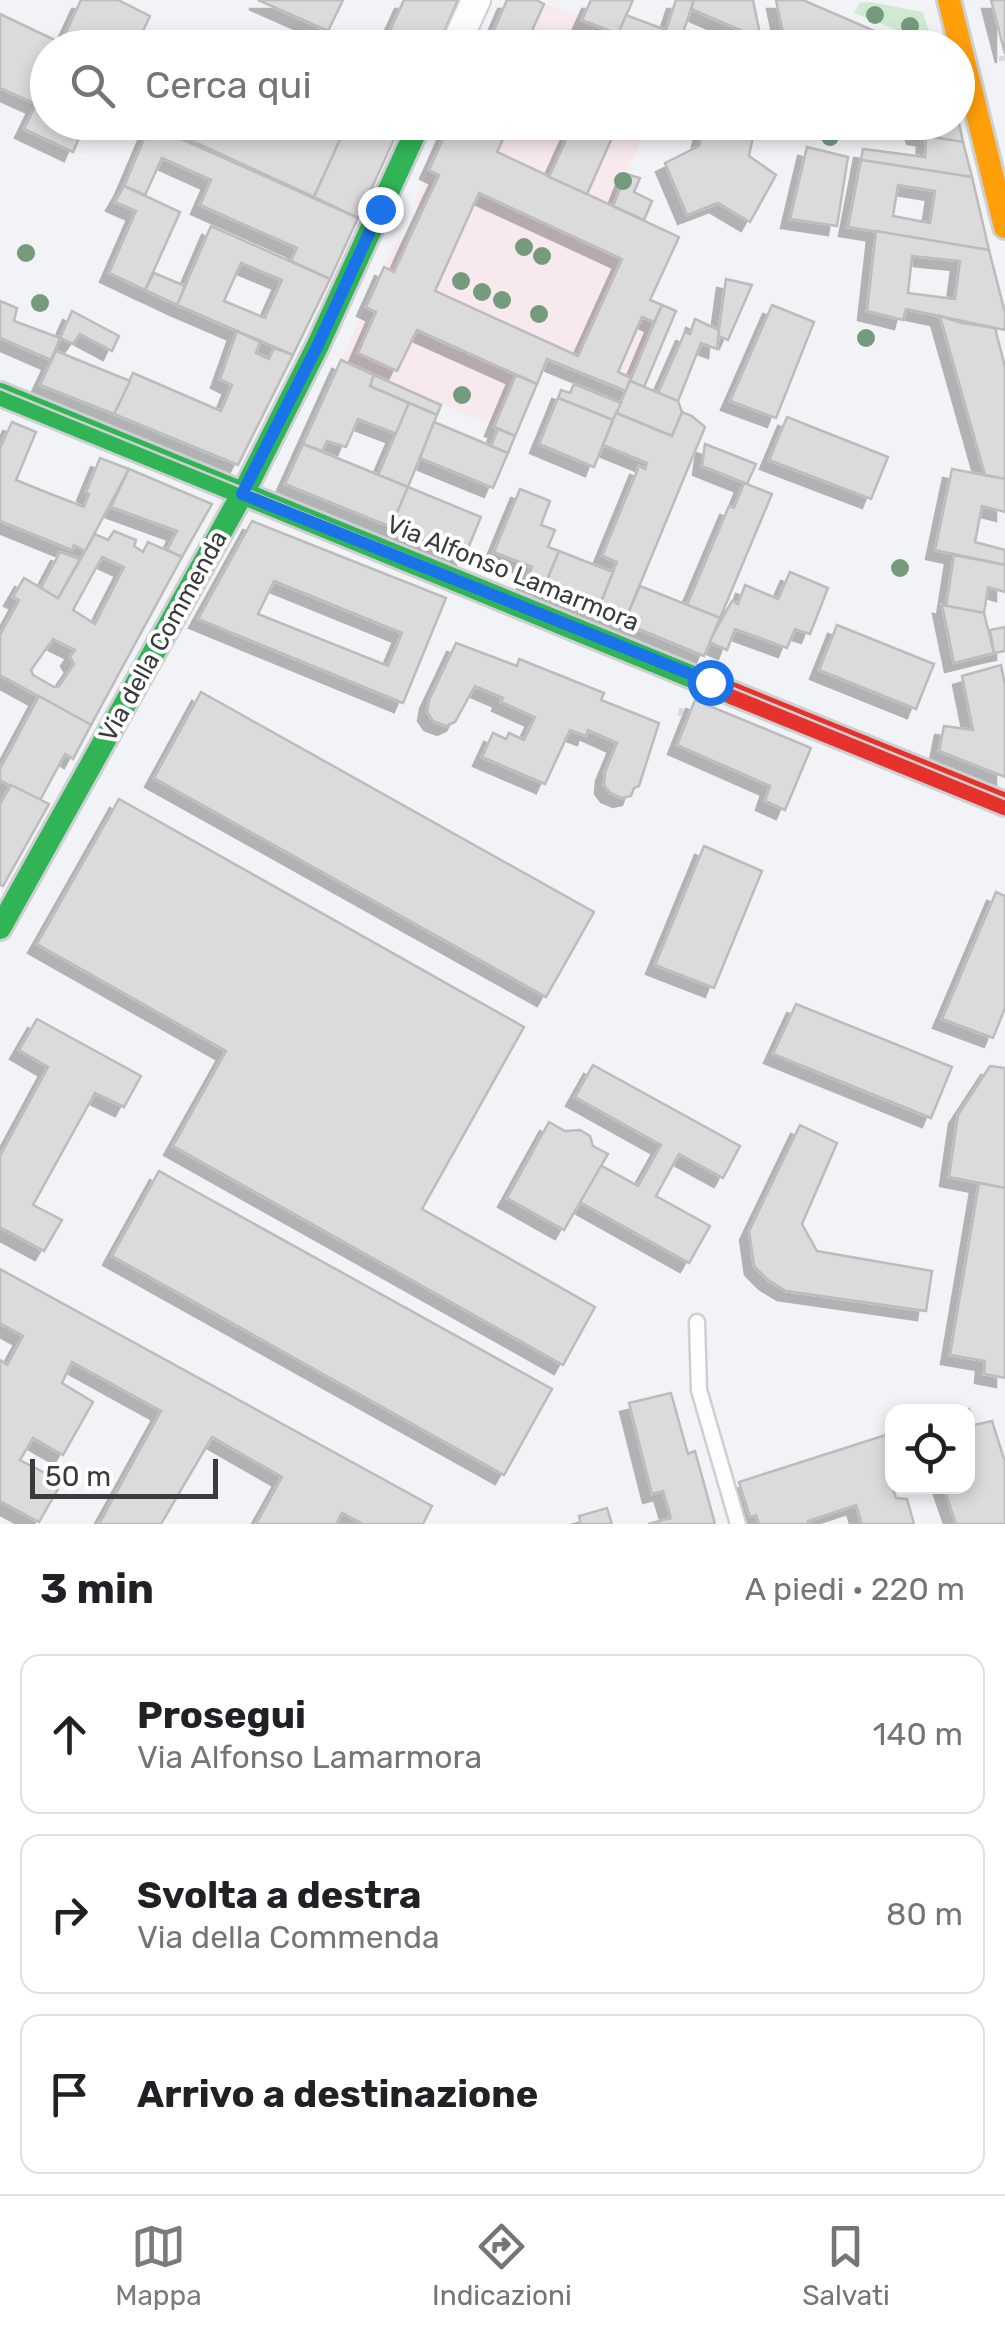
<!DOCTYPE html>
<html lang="it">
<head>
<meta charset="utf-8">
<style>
	:root { --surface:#fff; --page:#f6f6f6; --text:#202124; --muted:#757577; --line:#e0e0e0; --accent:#7a7b7d }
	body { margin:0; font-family:Rubik,sans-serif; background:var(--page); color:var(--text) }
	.controls { position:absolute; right:30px; bottom:30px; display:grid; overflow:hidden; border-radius:20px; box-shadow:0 5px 15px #0003 }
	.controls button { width:90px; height:90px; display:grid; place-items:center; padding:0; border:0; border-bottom:2px solid var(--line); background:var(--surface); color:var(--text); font:50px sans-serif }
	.scale { position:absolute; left:30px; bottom:25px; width:188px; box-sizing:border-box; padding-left:10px; border:5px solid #3a3b3c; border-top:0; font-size:28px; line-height:35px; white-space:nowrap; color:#3a3b3c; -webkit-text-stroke:8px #fff; paint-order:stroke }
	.stop { position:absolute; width:30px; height:30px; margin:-22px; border:8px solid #1a73e8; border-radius:50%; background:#fff }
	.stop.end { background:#1a73e8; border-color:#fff; box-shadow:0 2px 10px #0008 }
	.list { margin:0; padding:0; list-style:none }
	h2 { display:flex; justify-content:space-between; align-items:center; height:130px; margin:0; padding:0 40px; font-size:42px }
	h2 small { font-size:32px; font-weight:400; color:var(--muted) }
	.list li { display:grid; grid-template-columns:65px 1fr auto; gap:30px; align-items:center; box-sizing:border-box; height:160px; margin:0 20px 20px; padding:0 20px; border:2px solid var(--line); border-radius:20px }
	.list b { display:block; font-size:38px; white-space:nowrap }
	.list p { margin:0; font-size:32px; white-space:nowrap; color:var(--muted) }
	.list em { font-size:32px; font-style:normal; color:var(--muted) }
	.icon { flex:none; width:55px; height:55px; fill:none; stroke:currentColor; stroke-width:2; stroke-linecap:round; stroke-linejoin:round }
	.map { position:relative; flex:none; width:1005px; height:1524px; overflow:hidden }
	.search { position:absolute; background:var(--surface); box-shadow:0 5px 15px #0003; left:30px; right:30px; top:30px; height:110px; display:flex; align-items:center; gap:25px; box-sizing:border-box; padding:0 35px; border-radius:55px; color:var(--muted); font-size:38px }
	.sheet { height:670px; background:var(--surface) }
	nav { display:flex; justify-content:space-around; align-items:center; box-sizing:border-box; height:140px; border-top:2px solid var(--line); background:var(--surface); font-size:28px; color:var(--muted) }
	nav a { display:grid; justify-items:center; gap:5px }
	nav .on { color:var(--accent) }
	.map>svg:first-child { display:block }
	.education { fill:#f7e9ed }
	.green { fill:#d0ead2 }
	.building { fill:#dbdbdc; stroke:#bcbcbd; stroke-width:2.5; fill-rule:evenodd; filter:url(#shadow) }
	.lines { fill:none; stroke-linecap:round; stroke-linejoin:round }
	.lane-casing { stroke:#cecfd2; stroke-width:19 }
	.street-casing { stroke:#cecfd2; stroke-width:32 }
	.fast-casing { stroke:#cecfd2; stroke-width:28 }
	.slow-casing { stroke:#cecfd2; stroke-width:28 }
	.jam-casing { stroke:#cecfd2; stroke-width:28 }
	.path { stroke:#d8d9d9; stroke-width:5; stroke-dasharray:8 8; stroke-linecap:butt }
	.lane { stroke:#fdfdfe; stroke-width:14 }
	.street { stroke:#fdfdfe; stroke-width:28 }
	.fast { stroke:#30b455; stroke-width:22 }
	.slow { stroke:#ff9f0a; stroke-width:22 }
	.jam { stroke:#e5322d; stroke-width:22 }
	.tram { stroke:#d0d0d1; stroke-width:2.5 }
	.tree { fill:#769b7c }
	.route { stroke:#1a73e8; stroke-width:12 }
	.labels { text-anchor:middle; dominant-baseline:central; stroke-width:8; stroke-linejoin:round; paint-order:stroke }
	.street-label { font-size:25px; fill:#3a3b3c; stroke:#fff }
</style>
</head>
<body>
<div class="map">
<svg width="1005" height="1524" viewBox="0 0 1005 1524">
	<defs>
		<filter id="shadow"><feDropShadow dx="-9" dy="9" stdDeviation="0" flood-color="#0004"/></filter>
	</defs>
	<rect width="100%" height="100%" fill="#f1f3f6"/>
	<g class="education">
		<path d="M507 0H536L653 47 486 48Z"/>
		<path d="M463 122 648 123 613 206 679 237 651 299 662 305 626 391 547 359 515 436 341 360 399 235 410 239 422 210 413 205 447 130 457 135Z"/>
	</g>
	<path class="green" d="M870 2 923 12 933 45 854 13 860 3Z"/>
	<g class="building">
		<path d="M81 0H118L150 16 135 48H48V122H86L73 152 24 129 36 104 0 88V14L61 43Z"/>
		<path d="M258 0H343L328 31Z"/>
		<path d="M404 0H458L437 48H382Z"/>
		<path d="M507 0H536L544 4 524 48H486Z"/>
		<path d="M591 0H633L618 34 582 20Z"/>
		<path d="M676 0H694L678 48H653L618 34 626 15 666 30Z"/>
		<path d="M694 0H753L761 39 691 9Z"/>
		<path d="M776 0H803L886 36 881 48H786Z"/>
		<path d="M991 0H1005V54Z"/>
		<path d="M614 33 618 34 653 48H608Z"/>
		<path d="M682 36 724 48H678Z"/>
		<path d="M958 119 963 142 916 135 913 122H958Z"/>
		<path d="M151 122H343L347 124 314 197Z"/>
		<path d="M348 122H402L358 218 314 197Z"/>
		<path d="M463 122H511L497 152 679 237 650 300 662 305 654 322 642 317 618 372 631 378 626 391 547 359 537 384 417 330 397 371 358 353 376 312 366 307 376 285 384 267 394 272 409 239 439 175 429 170 447 130 457 135ZM479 193 622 259 578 356 435 291Z"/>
		<path d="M574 122H619L587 194 549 177Z"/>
		<path d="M705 122H756L749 156 776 175 750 222 718 203 687 215 665 163 699 146Z"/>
		<path d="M150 125 358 218 330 279 291 261 297 248 200 205 211 180 162 158 145 195 124 186Z"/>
		<path d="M926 136 963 142 972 177 861 160 863 149 925 157Z"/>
		<path d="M807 147 848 157 837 226 790 219Z"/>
		<path d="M861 160 972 177 989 250 848 227ZM898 185 935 191 930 223 893 216Z"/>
		<path d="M626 174 640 178 634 192 652 201 644 220 613 206Z"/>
		<path d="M124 186 180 212 145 290 109 273 136 211 115 202Z"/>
		<path d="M211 226 330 279 293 355 177 305ZM241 263 282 280 265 318 224 301Z"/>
		<path d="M876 231 989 250 1005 313V330L906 309 903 320 867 311ZM912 256 960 261 955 299 908 293Z"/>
		<path d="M154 273 185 286 177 305 145 290Z"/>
		<path d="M726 279 752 285 728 340 718 336Z"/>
		<path d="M0 301 17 308 14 321 60 338 51 360 0 338Z"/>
		<path d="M662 305 676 311 644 387 630 381Z"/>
		<path d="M772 305 814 322 776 418 730 401Z"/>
		<path d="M72 311 119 336 112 351 80 334 73 344 60 338Z"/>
		<path d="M940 316 962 323 995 328 1005 367V479L985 475Z"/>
		<path d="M695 319 719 330 717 349 701 343 678 401 658 393 685 332 690 334Z"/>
		<path d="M237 331 260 342 256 353 269 359 274 348 293 355 238 465 114 414 133 373 221 411 232 385 220 379Z"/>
		<path d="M56 351 130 381 114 414 40 385Z"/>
		<path d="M341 360 374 375 370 386 409 403 397 434 358 419 346 447 327 441 322 451 303 444Z"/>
		<path d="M374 375 441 405 437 415 370 386Z"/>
		<path d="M516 375 537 384 515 436 494 427Z"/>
		<path d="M630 381 678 401 682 412 672 436 616 413Z"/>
		<path d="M574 384 621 403 613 420 558 398 561 390 570 393Z"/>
		<path d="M558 398 613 420 594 467 539 444Z"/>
		<path d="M409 403 437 415 408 487 378 475Z"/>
		<path d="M682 412 692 416 705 427 624 623 597 612 617 562 602 556 639 466 645 469 647 463 603 445 616 413 672 436Z"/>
		<path d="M787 417 888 457 871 499 769 460Z"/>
		<path d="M12 422 36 432 16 480 48 493 84 507 89 494 86 492 100 458 129 469 85 551 74 545 72 550 0 521V448Z"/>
		<path d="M434 422 508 453 493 488 420 458Z"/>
		<path d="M498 429 515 436 508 453 491 446Z"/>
		<path d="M303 444 408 487 391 527 285 484Z"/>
		<path d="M705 444 756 464 747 484 702 466Z"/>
		<path d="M129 469 212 504 182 557 167 550 177 531 111 507Z"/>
		<path d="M952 469 1005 479V512L982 506 975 542 1005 550V565L935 550Z"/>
		<path d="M744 483 772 494 720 618 687 605 729 506 734 508Z"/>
		<path d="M408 487 481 517 464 558 391 527Z"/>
		<path d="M520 489 550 501 541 525 555 530 548 547 559 551 544 587 526 580 532 567 494 552Z"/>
		<path d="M252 521 446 598 403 703 198 619ZM274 581 402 633 388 666 258 614Z"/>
		<path d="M114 531 136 540 134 546 143 552 148 542 182 557 91 725 0 675V635L19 600 13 597 24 578 58 598 95 534 108 540ZM102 557 124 567 95 624 73 610ZM53 639 75 650 70 657 74 664 59 686 54 687 33 675 31 670Z"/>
		<path d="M559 551 613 572 597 612 543 590Z"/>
		<path d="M60 552 80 559 58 598 41 588Z"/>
		<path d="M954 555 1005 565V592L988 587 984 613 946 606Z"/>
		<path d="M790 572 828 588 810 634 795 629 787 648 735 629 727 650 709 642 732 601 738 604 745 585 778 599Z"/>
		<path d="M640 586 720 618 704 656 624 623Z"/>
		<path d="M942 605 984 613 994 653 954 663Z"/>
		<path d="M837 625 934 664 916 709 819 670Z"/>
		<path d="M1005 627V651L994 653 990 630Z"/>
		<path d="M456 643 517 666 519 659 604 693 601 700 659 723 639 786 634 788 631 796 622 798 610 793 604 785 605 772 617 743 588 730 586 736 570 730 545 784 482 757 493 733 506 739 509 733 524 740 535 717 501 702 503 698 475 686 455 722 446 726 433 721 427 712 429 700Z"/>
		<path d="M1001 665 1005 685V777L939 751 944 726 973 730 962 676Z"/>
		<path d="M201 692 594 912 546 997 154 778Z"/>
		<path d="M39 696 91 725 73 759 65 754 39 802 0 780V769Z"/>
		<path d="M695 700 811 748 785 810 765 801 770 786 677 745Z"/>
		<path d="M11 785 49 804 3 886 0 885V804Z"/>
		<path d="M119 799 524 1027 422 1209 595 1307 563 1365 173 1146 226 1051 37 944Z"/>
		<path d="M704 846 762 871 714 988 655 965Z"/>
		<path d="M996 892 1005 896V1008L993 1038 942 1019Z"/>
		<path d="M796 1004 952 1067 931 1118 773 1054Z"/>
		<path d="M37 1019 141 1076 124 1107 95 1093 33 1205 62 1220 44 1251 0 1227V1156L48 1067 19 1050Z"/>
		<path d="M593 1065 740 1146 723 1178 679 1154 656 1196 710 1226 689 1263 580 1202 600 1165 638 1186 661 1145 575 1097Z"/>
		<path d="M990 1066 1005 1068V1188L949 1177 958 1115Z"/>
		<path d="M549 1122 565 1131 580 1130 590 1136 593 1146 608 1154 564 1230 507 1198Z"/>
		<path d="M800 1125 837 1143 802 1224 817 1251 932 1271 926 1311 786 1291 768 1280 754 1266 749 1231Z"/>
		<path d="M159 1171 552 1389 504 1475 112 1256Z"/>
		<path d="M979 1183 1005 1188V1378L984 1374 985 1361 950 1355Z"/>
		<path d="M0 1269 432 1506 423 1524H363L342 1513 336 1524H256L282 1477 212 1437 161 1524H99L161 1411 72 1362 62 1383 93 1402 63 1455 33 1438 20 1460 62 1482 39 1522 0 1501V1360L7 1365 23 1336 0 1323Z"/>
		<path d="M671 1393 688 1454 695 1451 715 1524H648L671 1518 663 1491 652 1494 629 1403Z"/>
		<path d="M969 1409 974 1425 992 1421 1005 1462V1524H956L943 1486H968V1412H962Z"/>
		<path d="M892 1433V1486L896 1498 907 1499 914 1524H862L856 1505 808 1521 809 1524H759L756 1515 750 1517 739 1482Z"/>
		<path d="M607 1508 612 1524H581L579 1516Z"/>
	</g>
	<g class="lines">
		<defs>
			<path id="lane" d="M697 1322 699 1390 738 1524"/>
			<path id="street" d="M454 48 476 0"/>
			<g id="fast">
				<path d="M0 394 734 694"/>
				<path d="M0 928 250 480 318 345 420 122"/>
			</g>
			<path id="slow" d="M949 0 1005 227"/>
			<path id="jam" d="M734 694 1005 804"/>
		</defs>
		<use href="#lane" class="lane-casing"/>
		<use href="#street" class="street-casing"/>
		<use href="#fast" class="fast-casing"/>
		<use href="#slow" class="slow-casing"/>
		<use href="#jam" class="jam-casing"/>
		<g class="path">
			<path d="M999 59 1005 58"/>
			<path d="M680 716 683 702"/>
		</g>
		<use href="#lane" class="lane"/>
		<use href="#street" class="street"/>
		<use href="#fast" class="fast"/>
		<use href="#slow" class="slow"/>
		<use href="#jam" class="jam"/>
		<path class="tram" d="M0 389 1005 799"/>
	</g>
	<g class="tree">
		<circle cx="875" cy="15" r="9"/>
		<circle cx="910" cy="26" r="9"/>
		<circle cx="830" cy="137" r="9"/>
		<circle cx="623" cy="181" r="9"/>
		<circle cx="524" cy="247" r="9"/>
		<circle cx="26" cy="253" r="9"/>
		<circle cx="542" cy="256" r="9"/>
		<circle cx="461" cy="281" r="9"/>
		<circle cx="482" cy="292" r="9"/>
		<circle cx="502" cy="300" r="9"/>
		<circle cx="40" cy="303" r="9"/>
		<circle cx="539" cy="314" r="9"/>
		<circle cx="866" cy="338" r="9"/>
		<circle cx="462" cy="395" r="9"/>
		<circle cx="900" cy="568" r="9"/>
	</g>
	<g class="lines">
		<path class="route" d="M380 209 318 345 242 494 710 682"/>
	</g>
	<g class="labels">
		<g class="street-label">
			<text transform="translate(513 573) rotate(22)">Via Alfonso Lamarmora</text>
			<text transform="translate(163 636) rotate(-61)">Via della Commenda</text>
		</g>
	</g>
</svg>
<div class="controls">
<button><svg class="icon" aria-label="locate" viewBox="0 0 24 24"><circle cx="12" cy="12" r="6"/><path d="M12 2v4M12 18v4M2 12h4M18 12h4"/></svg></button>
</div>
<div class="scale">50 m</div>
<div class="stop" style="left:710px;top:682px"></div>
<div class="stop end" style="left:380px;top:209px"></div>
<div class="search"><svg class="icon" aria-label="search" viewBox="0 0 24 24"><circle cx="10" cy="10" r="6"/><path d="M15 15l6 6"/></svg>Cerca qui</div>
</div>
<section class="sheet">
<h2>3 min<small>A piedi · 220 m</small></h2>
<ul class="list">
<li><svg class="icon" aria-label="ahead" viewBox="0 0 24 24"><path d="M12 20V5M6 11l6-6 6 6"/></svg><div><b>Prosegui</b><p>Via Alfonso Lamarmora</p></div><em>140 m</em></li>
<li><svg class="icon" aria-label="right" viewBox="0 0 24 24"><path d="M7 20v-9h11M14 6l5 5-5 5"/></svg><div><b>Svolta a destra</b><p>Via della Commenda</p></div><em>80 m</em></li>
<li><svg class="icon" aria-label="arrive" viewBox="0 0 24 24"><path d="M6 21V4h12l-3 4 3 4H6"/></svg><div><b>Arrivo a destinazione</b></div></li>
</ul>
</section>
<nav>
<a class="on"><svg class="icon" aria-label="map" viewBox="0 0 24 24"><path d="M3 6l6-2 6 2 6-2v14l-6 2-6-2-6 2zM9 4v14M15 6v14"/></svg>Mappa</a>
<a><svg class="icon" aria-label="directions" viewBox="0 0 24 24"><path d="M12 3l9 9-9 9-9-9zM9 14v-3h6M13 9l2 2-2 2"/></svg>Indicazioni</a>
<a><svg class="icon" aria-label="saved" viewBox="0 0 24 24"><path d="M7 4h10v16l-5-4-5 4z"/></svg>Salvati</a>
</nav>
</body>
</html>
